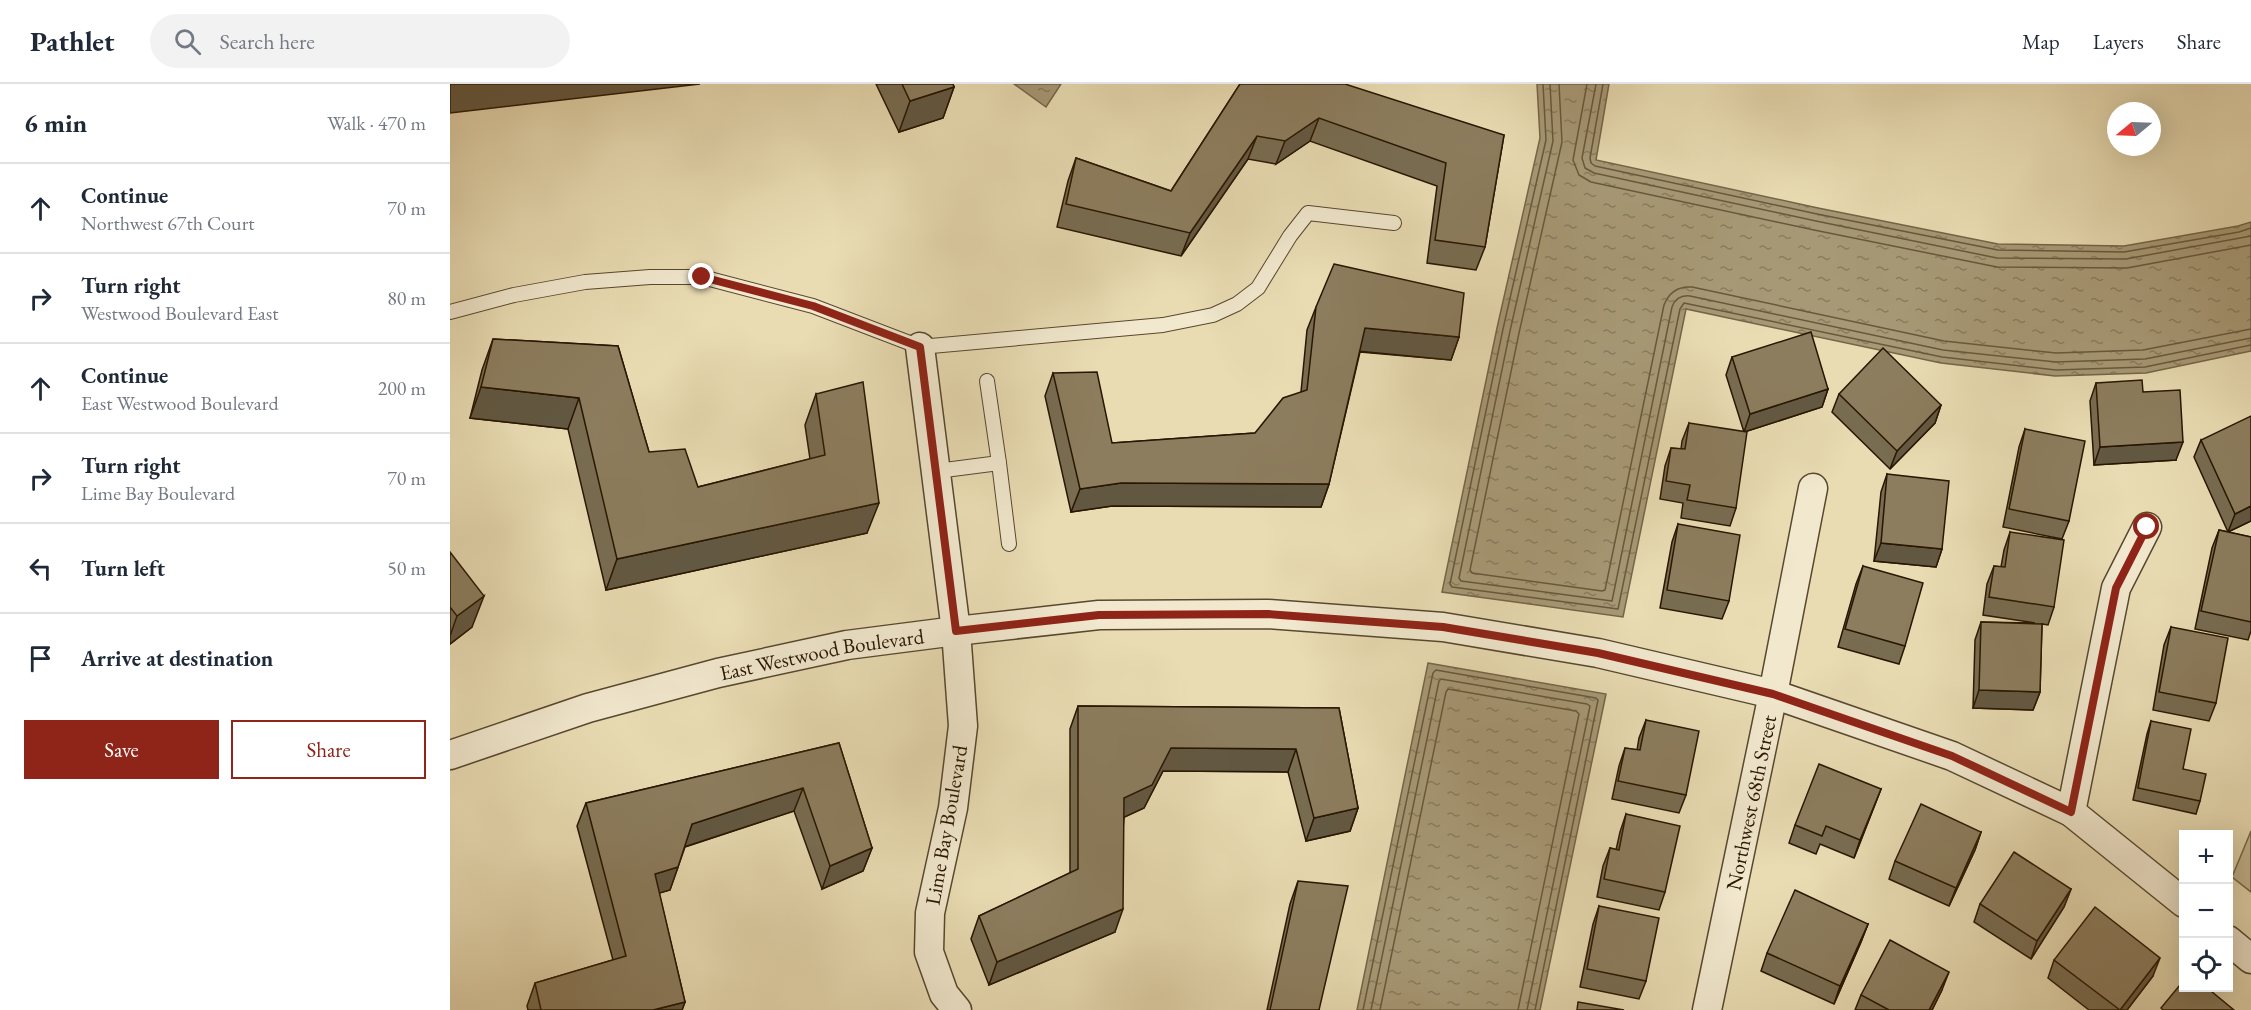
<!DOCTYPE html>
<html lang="en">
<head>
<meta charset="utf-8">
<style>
	:root { --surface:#fff; --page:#f2f2f3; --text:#1f2937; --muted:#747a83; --line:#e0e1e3; --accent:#8f2418 }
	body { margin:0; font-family:"EB Garamond",serif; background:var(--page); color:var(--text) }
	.controls { position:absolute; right:18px; bottom:18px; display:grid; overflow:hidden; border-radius:0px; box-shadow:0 6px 24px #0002 }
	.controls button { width:54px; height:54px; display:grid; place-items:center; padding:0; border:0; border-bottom:2px solid var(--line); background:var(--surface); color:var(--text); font:30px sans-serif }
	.compass { position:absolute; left:1657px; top:18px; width:54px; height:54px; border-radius:50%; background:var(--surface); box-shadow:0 6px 24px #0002; rotate:251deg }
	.stop { position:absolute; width:18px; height:18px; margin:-14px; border:4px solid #8f2418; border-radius:50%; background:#fff }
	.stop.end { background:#8f2418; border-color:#fff; box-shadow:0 2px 6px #0008 }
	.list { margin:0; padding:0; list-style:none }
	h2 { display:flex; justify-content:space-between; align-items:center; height:78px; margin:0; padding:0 24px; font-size:26px }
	h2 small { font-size:20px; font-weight:400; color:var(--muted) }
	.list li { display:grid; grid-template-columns:39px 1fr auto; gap:18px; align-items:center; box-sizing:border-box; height:90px; padding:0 24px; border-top:2px solid var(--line) }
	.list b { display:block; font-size:22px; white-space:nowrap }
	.list p { margin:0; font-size:20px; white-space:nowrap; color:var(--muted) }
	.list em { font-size:20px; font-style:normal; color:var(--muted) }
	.actions { display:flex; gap:12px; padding:18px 24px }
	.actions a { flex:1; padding:14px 0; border:2px solid var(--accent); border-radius:0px; text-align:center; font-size:21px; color:var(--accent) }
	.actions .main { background:var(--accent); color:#fff }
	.icon { flex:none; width:33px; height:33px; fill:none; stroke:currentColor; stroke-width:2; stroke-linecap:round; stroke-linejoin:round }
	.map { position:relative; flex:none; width:1801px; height:926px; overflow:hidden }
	header { display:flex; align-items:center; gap:36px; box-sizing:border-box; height:84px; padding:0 30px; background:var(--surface); border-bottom:2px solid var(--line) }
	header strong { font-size:28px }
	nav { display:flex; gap:33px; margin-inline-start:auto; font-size:21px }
	.search { width:420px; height:54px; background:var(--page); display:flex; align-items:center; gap:15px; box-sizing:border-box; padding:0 21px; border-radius:33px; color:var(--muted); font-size:22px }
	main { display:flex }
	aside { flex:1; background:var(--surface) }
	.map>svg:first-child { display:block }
	.green { fill:#c8ba95; stroke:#78684b; stroke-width:1.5 }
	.water { fill:url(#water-ripples); stroke:#746547; stroke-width:1.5 }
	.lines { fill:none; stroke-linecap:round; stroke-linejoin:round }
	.shore { stroke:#68583c; stroke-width:1.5 }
	.lane-casing { stroke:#58482e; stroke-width:16 }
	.street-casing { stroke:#58482e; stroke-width:31 }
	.lane { stroke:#f1e8ce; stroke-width:14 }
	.street { stroke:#f1e8ce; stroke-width:28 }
	.wall { fill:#786c51; stroke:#281601; stroke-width:1.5 }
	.shaded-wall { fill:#625842; stroke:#281601; stroke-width:1.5 }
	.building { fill:#8c7d5e; stroke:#281601; stroke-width:1.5 }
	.route { stroke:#8f2418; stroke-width:8 }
	.labels { text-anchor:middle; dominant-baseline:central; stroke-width:6; stroke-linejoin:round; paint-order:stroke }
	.street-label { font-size:21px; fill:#281601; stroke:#f1e8ce }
</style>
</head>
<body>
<header>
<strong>Pathlet</strong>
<div class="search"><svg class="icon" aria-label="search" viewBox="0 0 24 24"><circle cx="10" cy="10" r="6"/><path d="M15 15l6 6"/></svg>Search here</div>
<nav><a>Map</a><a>Layers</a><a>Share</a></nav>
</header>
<main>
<aside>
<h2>6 min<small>Walk · 470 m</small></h2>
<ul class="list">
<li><svg class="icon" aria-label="ahead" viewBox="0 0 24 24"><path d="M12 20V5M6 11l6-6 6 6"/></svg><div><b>Continue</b><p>Northwest 67th Court</p></div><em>70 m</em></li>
<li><svg class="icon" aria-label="right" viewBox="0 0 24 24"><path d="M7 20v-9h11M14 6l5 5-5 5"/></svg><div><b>Turn right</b><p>Westwood Boulevard East</p></div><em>80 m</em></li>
<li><svg class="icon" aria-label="ahead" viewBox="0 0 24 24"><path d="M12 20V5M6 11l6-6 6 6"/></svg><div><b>Continue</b><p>East Westwood Boulevard</p></div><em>200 m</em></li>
<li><svg class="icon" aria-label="right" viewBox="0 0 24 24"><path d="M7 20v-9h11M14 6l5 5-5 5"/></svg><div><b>Turn right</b><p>Lime Bay Boulevard</p></div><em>70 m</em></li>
<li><svg class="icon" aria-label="left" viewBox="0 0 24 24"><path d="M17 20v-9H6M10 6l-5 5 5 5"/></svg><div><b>Turn left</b></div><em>50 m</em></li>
<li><svg class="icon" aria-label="arrive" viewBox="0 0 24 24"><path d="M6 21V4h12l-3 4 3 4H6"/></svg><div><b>Arrive at destination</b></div></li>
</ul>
<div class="actions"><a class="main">Save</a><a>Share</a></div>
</aside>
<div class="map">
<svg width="1801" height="926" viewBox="0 0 1801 926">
	<defs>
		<pattern id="water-ripples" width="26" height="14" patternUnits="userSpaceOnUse" patternTransform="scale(1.5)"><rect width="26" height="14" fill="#a79976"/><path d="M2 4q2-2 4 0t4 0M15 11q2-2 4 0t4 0" fill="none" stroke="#887c5e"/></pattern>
	</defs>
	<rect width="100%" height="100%" fill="#e9dcb3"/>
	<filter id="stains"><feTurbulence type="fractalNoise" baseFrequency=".00333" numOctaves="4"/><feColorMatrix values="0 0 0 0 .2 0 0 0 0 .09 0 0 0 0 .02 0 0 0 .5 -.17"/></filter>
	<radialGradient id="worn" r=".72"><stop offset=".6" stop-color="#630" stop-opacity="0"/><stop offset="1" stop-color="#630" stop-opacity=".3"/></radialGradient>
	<path class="green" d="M1801 747V808L1782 793Z"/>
	<g class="water">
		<path d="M564 0H611L596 23Z"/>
		<path d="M1087 0H1159L1146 76 1368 124 1548 160 1674 162 1788 142 1801 138V267L1696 289 1605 292 1491 279 1236 225 1173 533 992 508 1047 244 1090 54Z"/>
		<path d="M978 579 1156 610 1090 926H907Z"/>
	</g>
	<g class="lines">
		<g class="shore">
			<path d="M1093 0 1096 56 1053 245 1000 500 1002 503 1168 525 1230 225 1234 219 1492 273 1606 286 1695 283 1801 261"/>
			<path d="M1100 0 1103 57 1060 247 1009 494 1011 497 1162 517 1222 223C1225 215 1231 211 1240 212L1493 266 1606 278 1695 275 1801 254"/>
			<path d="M1109 0 1112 58 1069 249 1020 486 1022 489 1152 507 1155 506 1214 221C1219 208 1228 202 1242 203L1494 257 1606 269 1693 266 1801 245"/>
			<path d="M1137 0 1123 76 1129 91 1141 98 1364 146 1547 183 1677 184 1801 161"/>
			<path d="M1146 0 1132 74 1135 84 1144 89 1366 137 1547 174 1676 175 1801 152"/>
			<path d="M1153 0 1140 74 1141 79 1145 82 1367 130 1548 166 1674 168 1789 148 1801 144"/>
			<path d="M913 926 983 589 986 586 1146 614 1148 616 1085 926"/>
			<path d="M921 926 989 597 991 595 1137 620 1140 622 1077 926"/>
			<path d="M930 926 996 608 998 605 1126 627 1129 630 1068 926"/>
		</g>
		<defs>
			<g id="lane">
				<path d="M0 228 64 211 135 198 200 193H252L363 222 470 263 713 241 763 231 787 220 808 204 840 152 858 129 944 139"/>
				<path d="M549 379 559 460"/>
				<path d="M487 387 549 379 537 297"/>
			</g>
			<g id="street">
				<path d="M470 263 506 547 513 642 503 724 480 829 479 868 494 910 507 926"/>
				<path id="s1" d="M0 671 138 624 268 589 397 561 506 547 649 531 818 530 993 543 1148 569 1323 610 1502 672 1621 728 1734 819"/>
				<path d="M1621 728 1666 504 1697 443"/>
				<path d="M1778 856 1801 875"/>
				<path id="s2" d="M1257 926 1323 610 1363 404"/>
			</g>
		</defs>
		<use href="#lane" class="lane-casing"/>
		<use href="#street" class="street-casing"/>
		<use href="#lane" class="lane"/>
		<use href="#street" class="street"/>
	</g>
	<g class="wall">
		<path d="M426 0H503L504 3 493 34 449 48Z"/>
		<path d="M790 0 1054 51 1035 163 1026 186 977 179 987 102 860 57 826 80 798 75 731 172 607 143 618 97 626 74 721 107Z"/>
		<path d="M866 223 1009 253 1001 276 910 268 879 400 871 423 662 422 621 428 595 312 603 289 662 359 805 349 851 308 857 246Z"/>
		<path d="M43 255 168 262 199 368 248 403 360 375 355 341 366 310 417 449 156 506 118 345 20 334 32 286Z"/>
		<path d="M1282 273 1378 305 1372 323 1294 348 1276 291Z"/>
		<path d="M1646 299 1693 308 1726 376 1644 381 1640 317Z"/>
		<path d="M1389 310 1491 321 1485 339 1440 385 1382 328Z"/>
		<path d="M1239 339 1286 424 1280 442 1231 434 1233 419 1210 415 1215 382 1221 364 1231 365 1232 357Z"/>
		<path d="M1575 345 1619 437 1612 455 1553 443 1569 363Z"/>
		<path d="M1751 356 1801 437 1778 448 1744 373Z"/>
		<path d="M1437 390 1492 465 1486 483 1424 477 1431 408Z"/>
		<path d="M1228 440 1279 517 1272 535 1210 524 1222 458Z"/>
		<path d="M1769 446 1801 453V547L1798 556 1745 545 1762 464Z"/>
		<path d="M1560 448 1604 523 1598 541 1592 540 1590 608 1583 626 1523 624 1525 556 1531 538 1585 539 1533 531 1537 500 1544 482 1551 483 1554 466Z"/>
		<path d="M0 468 22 543 0 560Z"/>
		<path d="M1413 482 1455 562 1449 580 1388 563 1406 500Z"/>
		<path d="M1721 543 1766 619 1759 637 1703 626 1714 561Z"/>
		<path d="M628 622 889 624 908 724 900 747 856 757 838 688 713 687 694 724 674 733 665 848 539 901 521 855 529 832 620 789V645Z"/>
		<path d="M1196 636 1236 711 1229 729 1162 715 1169 682 1175 664 1187 666 1189 654Z"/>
		<path d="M1701 637 1733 685 1750 717 1746 730 1683 716 1697 650Z"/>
		<path d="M389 659 422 764 413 787 372 805 344 727 235 763 220 806 209 809 235 918 232 926H78L77 922 85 899 163 876 127 742 136 719Z"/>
		<path d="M1431 705 1404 774 1370 760 1366 770 1339 759 1345 741Z"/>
		<path d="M1176 730 1215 808 1209 826 1147 813 1153 782 1160 764 1166 766 1170 748Z"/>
		<path d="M1531 748 1525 766 1499 822 1439 795 1445 777Z"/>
		<path d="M848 797 869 926H817L840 820Z"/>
		<path d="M1621 805 1614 823 1581 875 1524 838 1530 820Z"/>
		<path d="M1149 822 1196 897 1189 915 1130 903 1143 840Z"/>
		<path d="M1418 840 1411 858 1384 920 1311 887 1317 869Z"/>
		<path d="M1604 876 1703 892 1677 926H1639L1598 894Z"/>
		<path d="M1492 906 1482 926H1405L1411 911Z"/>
	</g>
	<g class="shaded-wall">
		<path d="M0 0H250L0 29Z"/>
		<path d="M504 3 493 34 449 48 460 17Z"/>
		<path d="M869 34 860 57 826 80 835 57Z"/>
		<path d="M807 52 798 75 731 172 740 149Z"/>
		<path d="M915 244 1009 253 1001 276 907 267Z"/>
		<path d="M31 303 129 314 118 345 20 334Z"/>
		<path d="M1378 305 1372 323 1294 348 1300 330Z"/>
		<path d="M1491 321 1485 339 1440 385 1447 367Z"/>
		<path d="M1733 358 1726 376 1644 381 1650 363Z"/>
		<path d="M671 399 879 400 871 423 662 422 621 428 630 405Z"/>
		<path d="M429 419 417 449 156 506 167 475Z"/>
		<path d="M1801 422V437L1778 448 1785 430Z"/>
		<path d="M1431 459 1492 465 1486 483 1424 477Z"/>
		<path d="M34 512 22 543 0 560V552L7 532Z"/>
		<path d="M1529 606 1590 608 1583 626 1523 624Z"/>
		<path d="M721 664 846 665 838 688 713 687 694 724 666 737 674 714Z"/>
		<path d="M353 704 344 727 234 763 242 740Z"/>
		<path d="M1431 705 1424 723 1404 774 1410 756Z"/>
		<path d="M908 724 900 747 856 757 864 734Z"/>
		<path d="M1531 748 1525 766 1499 822 1506 804Z"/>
		<path d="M422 764 413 787 372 805 380 782Z"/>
		<path d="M228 783 220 806 196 813 205 790Z"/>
		<path d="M1621 805 1614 823 1581 875 1587 857Z"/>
		<path d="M673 825 665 848 539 901 547 878Z"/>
		<path d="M1418 840 1411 858 1384 920 1390 902Z"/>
		<path d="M1710 874 1703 892 1677 926H1670Z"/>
		<path d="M1499 888 1492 906 1482 926H1479Z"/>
		<path d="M235 918 232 926H203Z"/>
	</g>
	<g class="building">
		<path d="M452 0H503L504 3 460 17Z"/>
		<path d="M790 0H895L1054 51 1035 163 985 156 996 79 869 34 835 57 807 52 740 149 616 120 626 74 721 107Z"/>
		<path d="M884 180 1014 209 1009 253 915 244 879 400 671 399 630 405 603 289 647 288 662 359 805 349 833 314 857 306 866 223Z"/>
		<path d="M1361 248 1378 305 1300 330 1282 273Z"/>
		<path d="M43 255 168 262 199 368 235 365 248 403 375 371 366 310 413 298 429 419 167 475 129 314 31 303Z"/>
		<path d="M1433 264 1491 321 1447 367 1389 310Z"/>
		<path d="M1692 296 1693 308 1730 306 1733 358 1650 363 1646 299Z"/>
		<path d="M1801 332V422L1785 430 1751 356Z"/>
		<path d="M1239 339 1297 348 1286 424 1237 416 1240 401 1216 397 1221 364 1235 365Z"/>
		<path d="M1575 345 1635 357 1619 437 1559 425Z"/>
		<path d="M1437 390 1499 397 1492 465 1431 459Z"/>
		<path d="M1228 440 1290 451 1279 517 1217 506Z"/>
		<path d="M1769 446 1801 453V538L1751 527Z"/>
		<path d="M1560 448 1614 456 1604 523 1539 513 1544 482 1555 483Z"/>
		<path d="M0 468 34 512 7 532 0 523Z"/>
		<path d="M1413 482 1473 499 1455 562 1395 545Z"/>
		<path d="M1531 538 1592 540 1590 608 1529 606Z"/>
		<path d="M1721 543 1778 554 1766 619 1709 608Z"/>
		<path d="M628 622 889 624 908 724 864 734 846 665 721 664 702 701 674 714 673 825 547 878 529 832 628 785Z"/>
		<path d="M1196 636 1249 647 1236 711 1168 697 1175 664 1190 666Z"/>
		<path d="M1701 637 1741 645 1733 685 1756 690 1750 717 1688 704Z"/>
		<path d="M389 659 422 764 380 782 353 704 242 740 228 783 205 790 235 918 203 926H91L85 899 176 872 136 719Z"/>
		<path d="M1369 680 1431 705 1410 756 1376 742 1372 752 1345 741Z"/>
		<path d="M1471 720 1531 748 1506 804 1445 777Z"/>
		<path d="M1176 730 1230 742 1215 808 1154 795 1160 764 1169 766Z"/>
		<path d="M1564 768 1621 805 1587 857 1530 820Z"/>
		<path d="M848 797 898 802 869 926H820Z"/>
		<path d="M1345 806 1418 840 1390 902 1317 869Z"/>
		<path d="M1149 822 1209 834 1196 897 1137 885Z"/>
		<path d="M1645 823 1710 874 1670 926 1604 876Z"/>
		<path d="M1440 856 1499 888 1479 926H1439L1411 911Z"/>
		<path d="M1734 896V903H1756L1784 926H1713L1711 924Z"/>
		<path d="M1128 918 1174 926H1127Z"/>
	</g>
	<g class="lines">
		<path class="route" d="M252 193 363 222 470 263 506 547 649 531 818 530 993 543 1148 569 1323 610 1502 672 1621 728 1666 504 1697 443"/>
	</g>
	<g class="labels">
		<g class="street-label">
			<text stroke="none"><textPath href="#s1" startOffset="386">East Westwood Boulevard</textPath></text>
			<text stroke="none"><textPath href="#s2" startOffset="212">Northwest 68th Street</textPath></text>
			<text transform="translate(496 741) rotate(-80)">Lime Bay Boulevard</text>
		</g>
	</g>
	<rect width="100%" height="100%" filter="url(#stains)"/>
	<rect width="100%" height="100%" fill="url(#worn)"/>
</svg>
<div class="controls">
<button>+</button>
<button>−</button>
<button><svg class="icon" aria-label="locate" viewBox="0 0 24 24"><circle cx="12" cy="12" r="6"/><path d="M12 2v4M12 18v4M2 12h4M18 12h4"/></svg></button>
</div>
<svg class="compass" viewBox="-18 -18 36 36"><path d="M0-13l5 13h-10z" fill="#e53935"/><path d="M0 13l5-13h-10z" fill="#747a83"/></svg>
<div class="stop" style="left:1697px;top:443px"></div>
<div class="stop end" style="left:252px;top:193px"></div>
</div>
</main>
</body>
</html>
